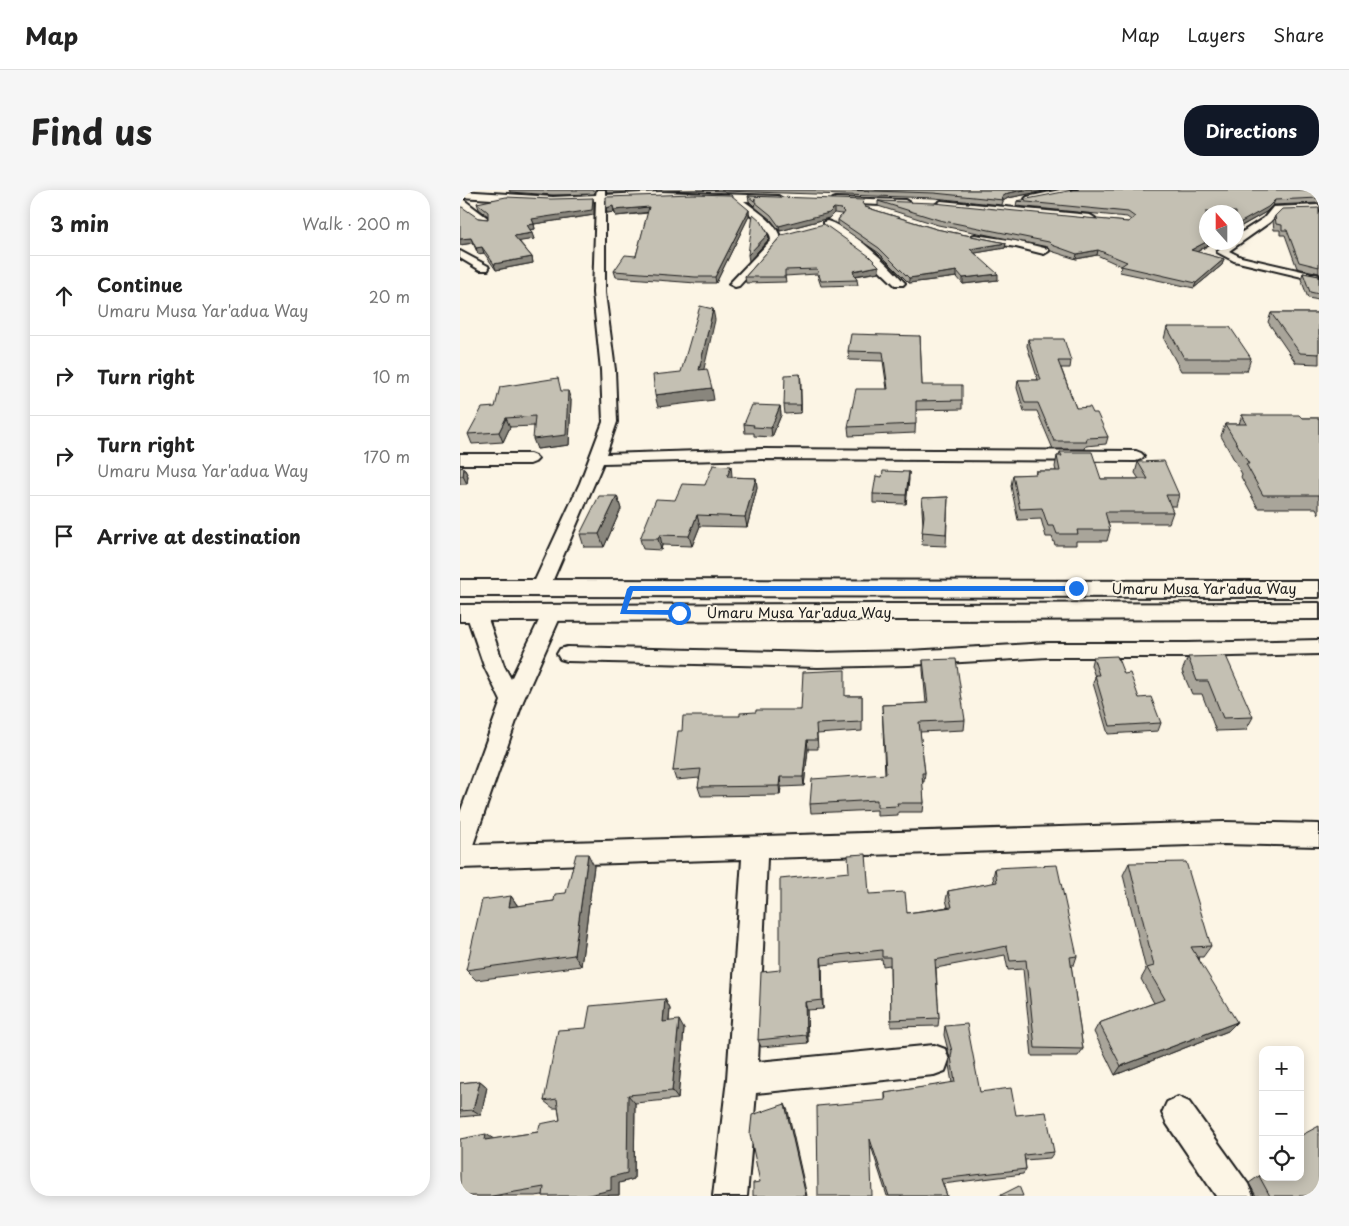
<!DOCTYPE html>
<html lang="en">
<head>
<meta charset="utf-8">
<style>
	:root { --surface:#fff; --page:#f6f6f6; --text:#222; --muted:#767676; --line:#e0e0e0; --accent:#111827 }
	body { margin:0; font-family:"Playpen Sans",sans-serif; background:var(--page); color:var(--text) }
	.controls { position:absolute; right:15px; bottom:15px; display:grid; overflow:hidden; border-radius:10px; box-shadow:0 2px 12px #0003 }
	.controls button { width:45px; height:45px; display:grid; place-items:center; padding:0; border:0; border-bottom:1px solid var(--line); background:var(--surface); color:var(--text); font:25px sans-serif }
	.compass { position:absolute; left:739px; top:15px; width:45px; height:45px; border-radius:50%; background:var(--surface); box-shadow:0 2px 12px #0003; rotate:339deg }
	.stop { position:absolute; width:15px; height:15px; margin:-11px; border:4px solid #1a73e8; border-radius:50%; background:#fff }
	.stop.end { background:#1a73e8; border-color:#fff; box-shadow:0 1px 5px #0008 }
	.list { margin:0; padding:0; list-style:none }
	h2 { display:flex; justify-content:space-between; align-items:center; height:65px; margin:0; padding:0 20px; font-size:21px }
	h2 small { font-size:16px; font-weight:400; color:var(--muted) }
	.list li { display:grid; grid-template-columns:32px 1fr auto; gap:15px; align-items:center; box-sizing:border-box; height:80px; padding:0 20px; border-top:1px solid var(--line) }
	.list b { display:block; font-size:19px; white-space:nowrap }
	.list p { margin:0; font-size:16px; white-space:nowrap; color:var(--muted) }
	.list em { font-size:16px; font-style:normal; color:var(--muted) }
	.icon { flex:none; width:28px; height:28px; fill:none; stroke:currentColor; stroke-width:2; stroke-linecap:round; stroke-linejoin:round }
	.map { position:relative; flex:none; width:859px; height:1006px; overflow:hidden; border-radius:20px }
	header { display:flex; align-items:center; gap:30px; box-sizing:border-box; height:70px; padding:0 25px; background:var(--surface); border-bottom:1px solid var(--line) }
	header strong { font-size:24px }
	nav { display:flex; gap:28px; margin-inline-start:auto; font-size:18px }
	.intro { display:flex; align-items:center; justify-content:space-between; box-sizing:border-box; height:120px; padding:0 30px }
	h1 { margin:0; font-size:35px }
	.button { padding:12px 22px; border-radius:20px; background:var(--accent); color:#fff; font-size:18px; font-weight:700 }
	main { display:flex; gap:30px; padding:0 30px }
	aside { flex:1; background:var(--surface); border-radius:20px; box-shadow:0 2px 12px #0003 }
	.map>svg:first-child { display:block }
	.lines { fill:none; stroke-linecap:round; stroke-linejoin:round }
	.minor-casing { stroke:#1c1c1c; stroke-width:4 }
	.major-casing { stroke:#1c1c1c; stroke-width:4 }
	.minor { fill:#fcf5e5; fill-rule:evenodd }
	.major { fill:#fcf5e5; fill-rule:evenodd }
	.wall { fill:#a9a59a; stroke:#1c1c1c }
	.shaded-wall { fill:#89867d; stroke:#1c1c1c }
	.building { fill:#c4c0b3; stroke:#1c1c1c }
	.route { fill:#1a73e8 }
	.labels { text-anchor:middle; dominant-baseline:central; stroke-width:4; stroke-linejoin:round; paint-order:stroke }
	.street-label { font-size:14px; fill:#1c1c1c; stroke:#fcf5e5 }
</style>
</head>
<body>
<header>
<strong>Map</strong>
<nav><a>Map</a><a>Layers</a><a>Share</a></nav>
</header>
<div class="intro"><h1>Find us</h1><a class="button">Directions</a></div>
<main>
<aside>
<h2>3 min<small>Walk · 200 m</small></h2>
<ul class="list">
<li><svg class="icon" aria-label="ahead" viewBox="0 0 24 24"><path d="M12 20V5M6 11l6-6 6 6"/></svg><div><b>Continue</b><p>Umaru Musa Yar'adua Way</p></div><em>20 m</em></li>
<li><svg class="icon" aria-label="right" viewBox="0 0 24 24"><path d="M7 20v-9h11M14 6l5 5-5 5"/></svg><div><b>Turn right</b></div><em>10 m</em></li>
<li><svg class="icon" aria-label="right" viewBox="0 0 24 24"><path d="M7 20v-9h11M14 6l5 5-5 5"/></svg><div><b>Turn right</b><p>Umaru Musa Yar'adua Way</p></div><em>170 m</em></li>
<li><svg class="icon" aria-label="arrive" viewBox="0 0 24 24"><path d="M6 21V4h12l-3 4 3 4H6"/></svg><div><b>Arrive at destination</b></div></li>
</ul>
</aside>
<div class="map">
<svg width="859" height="1006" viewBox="0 0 859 1006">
	<rect width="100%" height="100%" fill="#fcf5e5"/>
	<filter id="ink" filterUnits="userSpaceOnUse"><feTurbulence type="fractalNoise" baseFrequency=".02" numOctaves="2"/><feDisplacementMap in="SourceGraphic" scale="10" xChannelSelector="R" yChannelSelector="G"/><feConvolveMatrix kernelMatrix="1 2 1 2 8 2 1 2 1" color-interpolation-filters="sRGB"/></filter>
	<g filter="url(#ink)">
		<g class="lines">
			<defs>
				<g id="minor">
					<path d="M137 0H145V5L200 2 318 6 323 9 318 12 284 11C297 21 317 32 321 50L279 96 275 97 269 94 271 92 311 50 310 45 303 35 273 10 200 8 145 10V103L155 180 157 232 146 264 302 259 676 261 681 263 684 266 681 269 676 271 302 269 143 273 89 399 87 403 80 405 73 403 71 399 120 293 143 232 141 180 133 103 136 11 93 13 0 7V1L93 7 136 5Z"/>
					<path d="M600 0H617L613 3 570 12 565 9 567 7Z"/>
					<path d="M0 7 29 29V33C18 35 7 23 0 15Z"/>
					<path d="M376 8 445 10 450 13 445 16 373 13V9Z"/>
					<path d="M481 11 630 25 635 28 630 31 478 16 476 14Z"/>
					<path d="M859 15V21L819 22 810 32 769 61 781 67 859 85V91L774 71 757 62 768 52H776V46L804 28 813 17Z"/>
					<path d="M367 31C389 37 427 73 443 91L445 93 443 95H435L402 63 364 36V32Z"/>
					<path d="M515 45 556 51 588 59 589 61 584 64 556 57 511 50V46Z"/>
					<path d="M0 61 28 76 29 78 28 80H20L0 68Z"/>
					<path d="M0 264H70L75 266 78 269 75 272 70 274H0Z"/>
					<path d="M16 416 23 418 26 423 44 476 51 489 85 418 92 416 99 418 102 423 63 511 13 655 764 632 859 634V656L764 654 307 668 298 872 474 855 485 859 489 870 485 881 474 885 296 903 287 1006H253L267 889 282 669 0 678V623L41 511 24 476 6 423 9 418Z"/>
					<path d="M859 450V464L727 467H588L449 475 358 477 107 471 100 469 97 464 100 459 107 457 358 463 449 461 588 453H727Z"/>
					<path d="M718 907 729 912 788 994 793 1006H756L707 934 702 923 707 912Z"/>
				</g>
				<g id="major">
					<path d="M0 390 859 391V407L0 406Z"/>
					<path d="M859 413V429L0 431V415Z"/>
				</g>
			</defs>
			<use href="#minor" class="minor-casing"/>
			<use href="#major" class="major-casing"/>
			<use href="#minor" class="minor"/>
			<use href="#major" class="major"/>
		</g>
		<g class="wall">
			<path d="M49 0H136L134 4 93 5 50 2Z"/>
			<path d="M146 0H589L548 8 543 11 542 15 474 8 234 0 147 3Z"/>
			<path d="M859 0V13L813 15 806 22 737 62 764 69 762 75 734 98 660 82 661 76 637 65 616 69 591 61 588 57 478 35 418 16V11L668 32 671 30 667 27 556 16 557 11Z"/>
			<path d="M288 6 405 15V17L476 39 546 53 545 58 515 63 538 90 503 94 497 87 449 93 419 63 378 35V30L382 24H381L374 23 369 28 320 41 311 30 295 17V14L294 16 289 11Z"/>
			<path d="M17 13H134V25L74 34 75 39 70 40 74 49 59 51 72 67 73 73 36 80 24 63 18 64 13 53 0 55 18 28 28 29V26L19 19Z"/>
			<path d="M146 18 289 20V26L256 93H236L156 87 154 81 176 66 188 23 156 26 154 22 147 23Z"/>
			<path d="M859 18V83L837 78 825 45H820V40H814L813 31 815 26Z"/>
			<path d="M322 45 419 82 396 86 397 90 398 95 361 96 357 84 325 86 326 92 286 93 285 87Z"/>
			<path d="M843 83 859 86V110L848 108 841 89Z"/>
			<path d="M811 123H859V174L836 173 808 132Z"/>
			<path d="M707 137 791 168 787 181H721L704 149Z"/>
			<path d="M460 146 462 195 502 210V219L456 220 455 243 389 246 388 237 427 199 423 171 389 170 388 161Z"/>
			<path d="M568 149 611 171 610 178H601L616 218 633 223 648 247 646 254 626 256 625 259H593L577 221H564L557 198 558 190H578L567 156Z"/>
			<path d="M340 184 341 223 325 224 324 215Z"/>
			<path d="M102 201 111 210 109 255 77 259 74 236 50 237 43 252 12 254 8 244 35 217Z"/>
			<path d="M320 216 321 225 312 247 294 246V243H285L284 234Z"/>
			<path d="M782 225 842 228H859V324L856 318H798L781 287 782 284 761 246 765 234H779Z"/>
			<path d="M600 262 641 289H679L675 283 678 272 719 305 716 316H710L713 322 709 333H648L650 340 647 351H616V355H595L592 347H586L581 329 558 330 551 296 553 285H575L576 281H596L595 277 597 266H599Z"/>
			<path d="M0 277 4 278 8 286 7 294H0Z"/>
			<path d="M449 282 446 314 413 313V304L422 287Z"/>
			<path d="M272 286V287L296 288 297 298 287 337 240 336 232 356 202 355 201 360 183 359 180 349 215 310 245 295Z"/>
			<path d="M157 306 161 319 144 357H124L120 344Z"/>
			<path d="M488 307 486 356 462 355 463 334 462 320V308Z"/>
			<path d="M633 467 664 484 679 508 701 533 698 541 648 544 633 493 635 487 631 475Z"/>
			<path d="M728 467 793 527 786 540 756 541 742 504H732L722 481Z"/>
			<path d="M463 470 505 530 504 540 460 542 465 583 464 592H462L464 613 463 622H438V625L417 626V620L351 623 350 614 425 584 422 515 466 513 463 480Z"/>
			<path d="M386 506H402V541L357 544 358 559H348L344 596 321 597 320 605 241 606 238 597 240 588 216 590 213 581 222 541 280 526 341 520Z"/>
			<path d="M669 673 751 756 743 767H738L768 841 655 885 634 842 639 833 694 813 681 789 686 780 663 685Z"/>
			<path d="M134 676 121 776 16 790 6 780 51 706 58 716 94 711 106 703Z"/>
			<path d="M535 678 617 766 614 775H611L623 859 618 866H572L563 779 548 780 545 765 476 778 479 828 478 836 431 837 430 775 423 776 422 769 362 775 363 819 347 820 348 853 301 857 298 850 320 780 409 704 447 723 488 717 486 710 488 701 534 693 533 687Z"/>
			<path d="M205 809 210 819 209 831 224 839 218 909 175 913 174 989 159 993V1005L83 1006V1005L75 1006H0L33 949 78 942 100 930 98 918H93L84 911 126 838Z"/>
			<path d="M485 836 520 902 556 925 594 962 590 968 565 970 566 979 563 984 483 994 487 1006H427L411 956 358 1006 425 910V903L492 893 489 875 490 868 484 845Z"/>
			<path d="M20 891 27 897 21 925 0 927V893Z"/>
			<path d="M799 986 840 987 859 1006H796L789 993Z"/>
		</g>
		<g class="shaded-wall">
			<path d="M564 0H589L548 8 543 11 542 7 548 3Z"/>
			<path d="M133 8 134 13V25L74 34 72 29Z"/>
			<path d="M815 10 813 15 806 22 776 39V35Z"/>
			<path d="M153 16 154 22 147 23 146 18Z"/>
			<path d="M189 17 191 22 156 26 154 20Z"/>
			<path d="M374 18V23L369 28 320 41 319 36Z"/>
			<path d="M289 20V26L256 93 255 87Z"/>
			<path d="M74 34 75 39 69 40 67 35Z"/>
			<path d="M72 43 74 49 56 52 54 46Z"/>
			<path d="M308 44 309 49 289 71 288 65Z"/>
			<path d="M11 48 13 53 0 55V49Z"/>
			<path d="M746 52H753L730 66 731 60Z"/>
			<path d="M546 53 545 58 510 64V59Z"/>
			<path d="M22 57 24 63 18 64 16 58Z"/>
			<path d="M638 60 637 65 616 69 617 64Z"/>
			<path d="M72 67 73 73 36 80 34 74Z"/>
			<path d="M764 69 762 75 734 98 736 93Z"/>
			<path d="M419 76V82L393 86V81Z"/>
			<path d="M497 81V87L449 93V88Z"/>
			<path d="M538 84V90L503 94V88Z"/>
			<path d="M253 119 255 130 241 192 239 180Z"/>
			<path d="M340 184 341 192V223V215Z"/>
			<path d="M252 198 254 210 198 217 195 205Z"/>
			<path d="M108 201 111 210 109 255 77 259 73 249Z"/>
			<path d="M320 216 321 225 312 247 311 238Z"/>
			<path d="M46 228 50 237 43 252 39 242Z"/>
			<path d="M271 276 272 286 269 298 267 287Z"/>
			<path d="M4 278 8 286 7 294 3 286Z"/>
			<path d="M449 282V290L446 314V305Z"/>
			<path d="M296 288 297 298 287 337 285 327Z"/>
			<path d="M157 306 161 319 144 357 139 344Z"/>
			<path d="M237 325 240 336 232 356 229 346Z"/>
			<path d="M200 345 202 355 201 360 198 349Z"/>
			<path d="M347 550 348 559 344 596 343 587Z"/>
			<path d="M320 587 321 597 320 605 319 596Z"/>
			<path d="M128 664 134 676 121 776 114 765Z"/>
			<path d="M51 706 59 718 49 717Z"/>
			<path d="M361 767 362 775 363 819 362 810Z"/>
			<path d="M205 809 210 819 208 841 203 832Z"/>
			<path d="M345 812 347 820 348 853 346 845Z"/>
			<path d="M219 830 224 839 218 909 212 901Z"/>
			<path d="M777 832 768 841 655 885 661 876Z"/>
			<path d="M20 891 27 897 21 925 13 920Z"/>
			<path d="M168 905 175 913 174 989 159 993V1005L124 1006 151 987Z"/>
			<path d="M325 914 328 921 347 1006H346Z"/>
			<path d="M26 944 37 951 25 950Z"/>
		</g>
		<g class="building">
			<path d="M381 0H564L548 3 542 7 543 10 474 3Z"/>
			<path d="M613 0H858L859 8 815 10 808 17 776 35V22H746V52L731 60 764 69 736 93 661 76 667 72 638 60 617 64 592 55 589 52 479 30 418 11 474 13 668 32 675 27 668 22 557 11Z"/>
			<path d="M233 4 271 5 289 20 255 87H235L154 81 165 65 176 66 189 17 154 20 153 16 146 18V7Z"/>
			<path d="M288 6 405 10 402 13 405 17 476 39 546 53 510 59 538 84 503 88 497 81 449 88 419 58 378 30 384 22 381 19 374 18 369 23 319 36 311 25 295 12V8L294 11Z"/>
			<path d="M46 7 91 9 133 8 132 20 72 29 74 34 67 35 72 43 54 46 72 67 34 74 22 57 16 58 11 48 0 49V18L2 17 18 28 28 29V22L17 13Z"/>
			<path d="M859 18V77L839 72 827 40H822V35L816 34 815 26 822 19Z"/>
			<path d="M293 24 301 31 308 44 288 65Z"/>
			<path d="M364 34 409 66 419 76 393 81 397 90 361 91 357 79 325 80V87H285L322 45Z"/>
			<path d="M843 83 859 86V104L850 102Z"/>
			<path d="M240 116 253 119 239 180 247 179 252 198 195 205 193 185 221 182Z"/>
			<path d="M811 123H859V164L840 163Z"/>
			<path d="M707 137H770L791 168H724Z"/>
			<path d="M391 144 460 146 462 195H502V210L456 211V234L388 237 396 199H428L423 162 388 161Z"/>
			<path d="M568 149H604L611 171H598L616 218 630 217 633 223H637L648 247 626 248 627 251H594L578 213H565L558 190H581Z"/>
			<path d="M340 184 341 215H324L325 185Z"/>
			<path d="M98 188 101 201H108L106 245 73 249 75 226 46 228 39 242 8 244 22 218 35 217 40 197Z"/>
			<path d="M292 215 320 216 311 238 293 237 294 235 284 234Z"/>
			<path d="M782 225H839L842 228H859V305H803L786 274H789L765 234H787Z"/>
			<path d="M600 262H632L641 289H688L678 272 704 271 719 305H706L713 322H645L650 340H617L618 344H597L594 336H588L582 318 560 319 553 285 576 284V281H600L597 266H602Z"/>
			<path d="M253 275 271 276 267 287 296 288 285 327 237 325 229 346 200 345 198 349H180L196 309 215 310 222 294 245 295Z"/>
			<path d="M0 277 4 278 3 286H0Z"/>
			<path d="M423 281 449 282 446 305 413 304 416 286 422 287Z"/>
			<path d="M139 306H157L139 344H120Z"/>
			<path d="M488 307 486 344 462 342 464 326 462 308Z"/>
			<path d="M657 466 664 484 670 483 679 508 691 507 701 533 650 536 635 485H639L633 467Z"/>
			<path d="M766 466 793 527 763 528 748 491H737L728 467Z"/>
			<path d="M496 469 505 530 459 532 465 583H462L464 613H437L438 616 417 617V610L350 614 352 589 426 584 422 515 468 513 463 470Z"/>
			<path d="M385 480V506H402V532L356 534 357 550H347L343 587H320L319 596 238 597 241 579 213 581 218 541H222L223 526H280V523L296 522V520H341L343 482Z"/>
			<path d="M116 664H128L114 765 6 780 22 710 51 706 49 717 94 711 95 704 106 703Z"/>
			<path d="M406 664 409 704 445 702 447 723 492 717 488 701 537 692 535 678 597 675 617 766 610 767 623 859 575 858 566 770 550 771 547 756 475 770 479 828 431 830 430 767H422V760L361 767 362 810 345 812 346 845 298 850 301 782 320 780V689L389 682 388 665Z"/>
			<path d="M726 672 751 756 731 757 777 832 661 876 639 833 705 809 687 778 694 776 669 673Z"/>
			<path d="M205 809 203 832 219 830 212 901 168 905 167 983 151 987V1000L124 1006H83L84 997 32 1006H0V949L26 944 25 950 78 942 80 934 100 930 97 909 84 911 98 840 126 838 130 816Z"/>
			<path d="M507 834 520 902 551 898 556 925 586 922 594 962 564 965 566 979 481 989 487 1006H429L410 949 412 1006H358L357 916 426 910 425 903 495 892 491 867 492 861 485 836Z"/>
			<path d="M20 891 13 920 0 921V893Z"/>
			<path d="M325 914 346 1006H293V993L300 992 290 944 292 925Z"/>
			<path d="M859 936V1006H810L799 986 803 985V987H840V946Z"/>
			<path d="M559 996 563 1006H539Z"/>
		</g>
	</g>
	<path class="route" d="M170 396H616L619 398 616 401H173L167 420H219L223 423 219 425 160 424 167 399Z"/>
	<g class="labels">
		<g class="street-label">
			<text x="744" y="398">Umaru Musa Yar'adua Way</text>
			<text x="339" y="422">Umaru Musa Yar'adua Way</text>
		</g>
	</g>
</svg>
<div class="controls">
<button>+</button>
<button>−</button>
<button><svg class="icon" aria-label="locate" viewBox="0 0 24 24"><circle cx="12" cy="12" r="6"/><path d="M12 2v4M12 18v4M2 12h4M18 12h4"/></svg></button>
</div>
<svg class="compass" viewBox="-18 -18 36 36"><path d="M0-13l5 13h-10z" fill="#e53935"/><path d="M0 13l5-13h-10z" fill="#767676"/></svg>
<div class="stop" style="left:219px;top:423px"></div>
<div class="stop end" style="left:616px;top:398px"></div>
</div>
</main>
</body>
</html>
